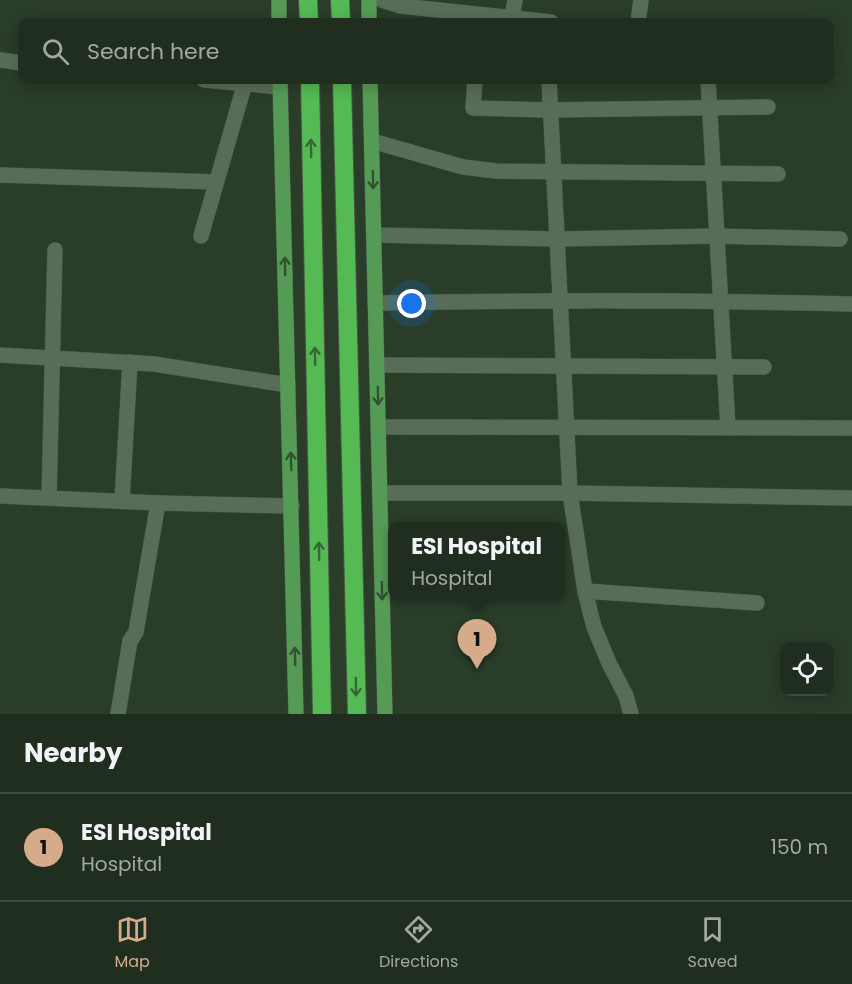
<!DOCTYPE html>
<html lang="en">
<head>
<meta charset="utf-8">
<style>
	:root { --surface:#202e1f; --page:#2d3a2c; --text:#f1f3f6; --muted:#a2a8a4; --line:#3d4a3d; --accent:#d6ab8b }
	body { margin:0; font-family:Poppins,sans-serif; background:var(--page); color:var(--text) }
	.controls { position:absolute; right:18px; bottom:18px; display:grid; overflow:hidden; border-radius:12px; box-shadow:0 3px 15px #0003 }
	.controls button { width:54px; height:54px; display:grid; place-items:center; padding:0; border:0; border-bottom:2px solid var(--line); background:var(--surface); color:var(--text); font:30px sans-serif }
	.you { position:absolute; left:412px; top:304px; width:21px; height:21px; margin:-15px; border:4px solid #fff; border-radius:50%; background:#1a73e8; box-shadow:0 0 0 9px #1a73e833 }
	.badge { display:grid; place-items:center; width:39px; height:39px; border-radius:50%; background:var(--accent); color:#111; font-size:20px; font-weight:700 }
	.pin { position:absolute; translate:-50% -50px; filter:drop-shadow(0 2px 3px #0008) }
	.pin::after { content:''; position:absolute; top:32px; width:21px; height:18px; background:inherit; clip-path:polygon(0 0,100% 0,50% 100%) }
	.popup { position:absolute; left:388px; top:522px; width:177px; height:78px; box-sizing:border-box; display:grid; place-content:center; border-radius:12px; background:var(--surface); filter:drop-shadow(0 2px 4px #0005); font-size:20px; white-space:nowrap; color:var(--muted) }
	.popup b { font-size:22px; color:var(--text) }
	.popup::after { content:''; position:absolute; left:50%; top:100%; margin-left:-12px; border:12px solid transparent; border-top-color:var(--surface) }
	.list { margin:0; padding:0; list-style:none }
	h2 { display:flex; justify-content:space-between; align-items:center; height:78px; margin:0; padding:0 24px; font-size:26px }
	h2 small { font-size:20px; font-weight:400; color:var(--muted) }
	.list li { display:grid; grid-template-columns:39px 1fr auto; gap:18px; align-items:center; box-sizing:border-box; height:108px; padding:0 24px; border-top:2px solid var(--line) }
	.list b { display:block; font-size:22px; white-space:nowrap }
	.list p { margin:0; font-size:20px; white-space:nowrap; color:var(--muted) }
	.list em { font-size:20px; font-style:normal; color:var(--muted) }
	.icon { flex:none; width:33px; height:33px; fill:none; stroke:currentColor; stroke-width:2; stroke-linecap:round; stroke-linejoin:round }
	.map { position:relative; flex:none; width:852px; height:714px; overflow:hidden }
	.search { position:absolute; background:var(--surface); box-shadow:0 3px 15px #0003; left:18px; right:18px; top:18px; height:66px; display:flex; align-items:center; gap:15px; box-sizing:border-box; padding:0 21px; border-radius:12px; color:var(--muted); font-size:22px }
	.sheet { height:186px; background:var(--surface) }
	nav { display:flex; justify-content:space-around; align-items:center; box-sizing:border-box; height:84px; border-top:2px solid var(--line); background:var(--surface); font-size:16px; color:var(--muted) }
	nav a { display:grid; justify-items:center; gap:3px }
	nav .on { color:var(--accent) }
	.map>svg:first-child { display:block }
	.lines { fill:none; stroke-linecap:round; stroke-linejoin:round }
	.minor-casing { stroke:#475846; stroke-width:16 }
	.major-casing { stroke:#475846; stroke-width:16 }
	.highway-casing { stroke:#475846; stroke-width:20 }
	.minor { stroke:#586d57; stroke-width:15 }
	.major { stroke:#569b55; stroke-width:15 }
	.highway { stroke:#55ba53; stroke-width:18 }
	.oneway { stroke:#356834 }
	.oneway2 { stroke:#30522f }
</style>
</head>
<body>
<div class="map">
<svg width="852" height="714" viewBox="0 0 852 714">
	<rect width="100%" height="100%" fill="#2a3d29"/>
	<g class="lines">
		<defs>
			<g id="minor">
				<path d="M382 0 401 6 551 22"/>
				<path d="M512 17 515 0"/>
				<path d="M638 22 641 0"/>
				<path d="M0 60 22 63"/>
				<path d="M204 80 280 87"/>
				<path d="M475 80 473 108 549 110 768 107"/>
				<path d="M549 80 570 493 585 591 594 627 609 663 626 696 631 714"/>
				<path d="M708 80 728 428"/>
				<path d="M372 141 463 167 496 171 778 174"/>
				<path d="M0 175 216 182"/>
				<path d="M374 235 558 239 716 236 840 239"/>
				<path d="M201 236 245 83"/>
				<path d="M375 303C534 300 693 300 852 304"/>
				<path d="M0 355 154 364 288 385"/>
				<path d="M377 365 764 367"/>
				<path d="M378 427 852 428"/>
				<path d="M380 493H570L852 498"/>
				<path d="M0 496 158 503 292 506"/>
				<path d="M49 498 55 250"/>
				<path d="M122 501 130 362"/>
				<path d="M585 591 757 603"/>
				<path d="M118 714 130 641 136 632 158 503"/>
			</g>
			<g id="major">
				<path d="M369 0V22"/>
				<path d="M279 22V0"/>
				<path d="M280 80 296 714"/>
				<path d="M370 80 385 714"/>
			</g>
			<g id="highway">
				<path d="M308 0 309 22"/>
				<path d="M340 0 341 22"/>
				<path d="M310 80 322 714"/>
				<path d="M342 80 357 714"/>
			</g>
		</defs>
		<use href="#minor" class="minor-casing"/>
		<use href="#major" class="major-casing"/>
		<use href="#highway" class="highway-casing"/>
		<use href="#minor" class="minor"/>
		<use href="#major" class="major"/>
		<use href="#highway" class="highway"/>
	</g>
	<defs><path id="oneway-shaft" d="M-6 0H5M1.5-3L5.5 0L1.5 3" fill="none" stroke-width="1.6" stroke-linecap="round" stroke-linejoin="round" transform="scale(1.5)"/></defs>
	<g class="oneway">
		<use href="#oneway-shaft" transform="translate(311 148) rotate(-91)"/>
		<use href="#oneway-shaft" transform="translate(315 356) rotate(-91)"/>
		<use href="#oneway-shaft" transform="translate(319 551) rotate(-91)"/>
		<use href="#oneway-shaft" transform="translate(356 687) rotate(89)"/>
	</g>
	<g class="oneway2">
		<use href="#oneway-shaft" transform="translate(373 180) rotate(89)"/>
		<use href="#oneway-shaft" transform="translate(285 266) rotate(-91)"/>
		<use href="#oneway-shaft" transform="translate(378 396) rotate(89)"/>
		<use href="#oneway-shaft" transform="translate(291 461) rotate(-92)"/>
		<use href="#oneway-shaft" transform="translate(382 591) rotate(89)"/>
		<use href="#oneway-shaft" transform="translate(295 656) rotate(-91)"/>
	</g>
</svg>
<div class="controls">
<button><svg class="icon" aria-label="locate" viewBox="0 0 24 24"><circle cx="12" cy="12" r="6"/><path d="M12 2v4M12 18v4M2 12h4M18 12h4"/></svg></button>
</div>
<div class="you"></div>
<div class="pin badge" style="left:477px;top:669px">1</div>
<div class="popup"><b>ESI Hospital</b>Hospital</div>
<div class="search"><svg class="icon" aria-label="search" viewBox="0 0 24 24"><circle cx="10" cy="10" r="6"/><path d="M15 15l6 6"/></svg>Search here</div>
</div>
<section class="sheet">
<h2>Nearby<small></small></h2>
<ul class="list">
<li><span class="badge">1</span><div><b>ESI Hospital</b><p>Hospital</p></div><em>150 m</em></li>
</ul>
</section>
<nav>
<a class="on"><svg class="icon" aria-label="map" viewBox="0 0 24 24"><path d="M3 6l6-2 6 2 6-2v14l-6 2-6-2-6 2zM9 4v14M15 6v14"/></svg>Map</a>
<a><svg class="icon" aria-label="directions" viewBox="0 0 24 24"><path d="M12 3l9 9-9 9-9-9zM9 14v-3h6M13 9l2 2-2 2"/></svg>Directions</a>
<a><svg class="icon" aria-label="saved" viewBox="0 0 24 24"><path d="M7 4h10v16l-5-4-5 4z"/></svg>Saved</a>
</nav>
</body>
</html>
